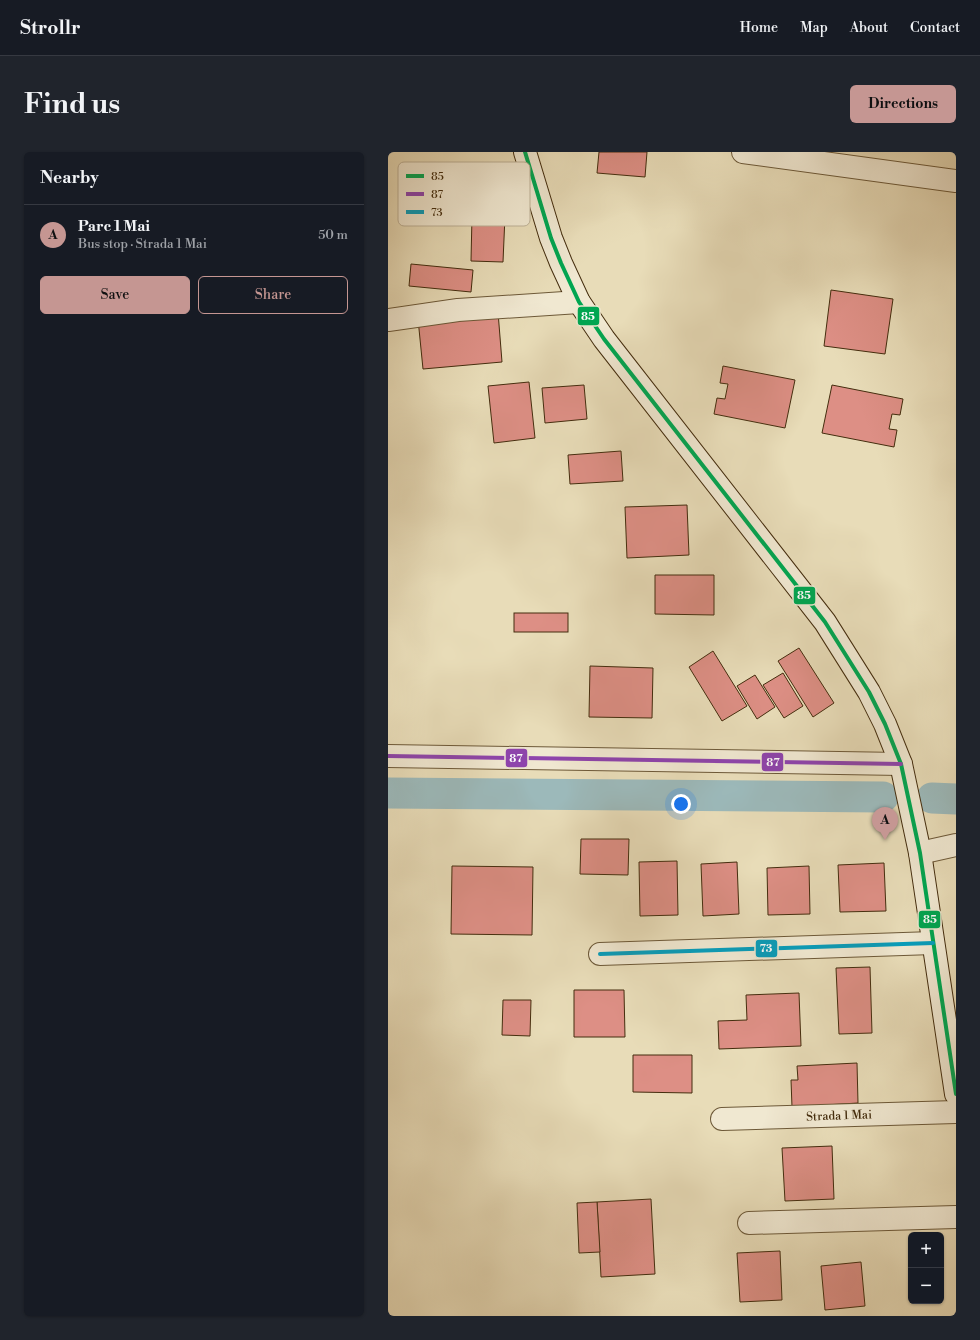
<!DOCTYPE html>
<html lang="en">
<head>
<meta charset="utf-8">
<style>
	:root { --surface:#171b24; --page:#20242c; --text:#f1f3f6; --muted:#9ea1a6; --line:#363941; --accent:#c59692 }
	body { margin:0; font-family:"Libre Bodoni",serif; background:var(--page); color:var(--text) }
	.controls { position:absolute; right:12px; bottom:12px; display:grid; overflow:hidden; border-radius:6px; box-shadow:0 1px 3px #0004 }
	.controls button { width:36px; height:36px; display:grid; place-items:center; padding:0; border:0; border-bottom:1px solid var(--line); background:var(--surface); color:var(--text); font:20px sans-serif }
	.you { position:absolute; left:293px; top:652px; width:14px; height:14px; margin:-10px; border:3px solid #fff; border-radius:50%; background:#1a73e8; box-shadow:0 0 0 6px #1a73e833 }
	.badge { display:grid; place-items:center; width:26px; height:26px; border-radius:50%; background:var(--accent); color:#111; font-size:13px; font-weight:700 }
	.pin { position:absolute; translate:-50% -33px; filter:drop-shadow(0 1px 2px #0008) }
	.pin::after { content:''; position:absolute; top:21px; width:14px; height:12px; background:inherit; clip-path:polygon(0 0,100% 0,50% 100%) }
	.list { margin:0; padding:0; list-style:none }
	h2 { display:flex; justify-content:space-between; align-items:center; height:52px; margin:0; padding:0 16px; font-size:17px }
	h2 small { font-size:13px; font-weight:400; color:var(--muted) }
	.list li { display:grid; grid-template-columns:26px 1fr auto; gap:12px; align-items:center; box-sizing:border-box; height:60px; padding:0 16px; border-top:1px solid var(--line) }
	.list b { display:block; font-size:15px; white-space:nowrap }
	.list p { margin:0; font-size:13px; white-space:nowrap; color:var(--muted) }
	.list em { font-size:13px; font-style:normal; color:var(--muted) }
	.actions { display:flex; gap:8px; padding:12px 16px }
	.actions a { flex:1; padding:9px 0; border:1px solid var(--accent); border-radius:6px; text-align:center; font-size:14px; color:var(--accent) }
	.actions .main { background:var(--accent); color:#111 }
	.map { position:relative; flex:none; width:568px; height:1164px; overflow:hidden; border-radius:6px }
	header { display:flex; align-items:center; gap:24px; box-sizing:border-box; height:56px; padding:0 20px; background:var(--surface); border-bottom:1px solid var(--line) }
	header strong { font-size:19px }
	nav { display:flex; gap:22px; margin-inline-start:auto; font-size:14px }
	.intro { display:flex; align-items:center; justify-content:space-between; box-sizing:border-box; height:96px; padding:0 24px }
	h1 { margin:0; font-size:28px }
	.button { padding:10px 18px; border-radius:6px; background:var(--accent); color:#111; font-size:14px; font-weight:700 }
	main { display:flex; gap:24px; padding:0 24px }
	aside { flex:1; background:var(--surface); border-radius:6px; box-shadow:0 1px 3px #0004 }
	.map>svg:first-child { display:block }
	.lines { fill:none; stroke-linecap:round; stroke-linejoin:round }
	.canal { stroke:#9cb9ba; stroke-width:31 }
	.building { fill:#dd8f85; stroke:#442d0e }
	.street-casing { stroke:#6d5938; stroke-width:24 }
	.secondary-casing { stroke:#442d0e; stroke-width:24 }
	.street { stroke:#f0e8d1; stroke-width:22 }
	.secondary { stroke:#f0e8d1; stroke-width:22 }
	.bus-1-casing { stroke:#f0e8d1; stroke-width:7 }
	.bus-2-casing { stroke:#f0e8d1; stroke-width:7 }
	.bus-3-casing { stroke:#f0e8d1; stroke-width:7 }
	.bus-1 { stroke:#00a651; stroke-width:4 }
	.bus-2 { stroke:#8e44ad; stroke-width:4 }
	.bus-3 { stroke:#079dbb; stroke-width:4 }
	.labels { text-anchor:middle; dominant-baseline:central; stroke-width:3.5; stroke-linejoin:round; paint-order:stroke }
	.street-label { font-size:12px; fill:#442d0e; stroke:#f0e8d1 }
	.key { fill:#f0e8d1; stroke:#bcb096; stroke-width:1 }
	.key-label { font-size:11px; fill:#442d0e }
	.line-badge { stroke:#f0e8d1; stroke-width:1.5 }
	.badge-label { font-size:11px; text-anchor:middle; font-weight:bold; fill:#fff }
</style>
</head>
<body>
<header>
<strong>Strollr</strong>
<nav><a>Home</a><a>Map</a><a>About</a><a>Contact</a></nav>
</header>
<div class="intro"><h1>Find us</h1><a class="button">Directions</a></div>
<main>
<aside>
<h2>Nearby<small></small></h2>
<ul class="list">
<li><span class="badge">A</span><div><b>Parc 1 Mai</b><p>Bus stop · Strada 1 Mai</p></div><em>50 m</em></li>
</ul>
<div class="actions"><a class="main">Save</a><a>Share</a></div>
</aside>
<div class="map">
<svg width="568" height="1164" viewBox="0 0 568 1164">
	<rect width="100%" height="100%" fill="#e8dcb8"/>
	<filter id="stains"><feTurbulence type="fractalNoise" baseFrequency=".005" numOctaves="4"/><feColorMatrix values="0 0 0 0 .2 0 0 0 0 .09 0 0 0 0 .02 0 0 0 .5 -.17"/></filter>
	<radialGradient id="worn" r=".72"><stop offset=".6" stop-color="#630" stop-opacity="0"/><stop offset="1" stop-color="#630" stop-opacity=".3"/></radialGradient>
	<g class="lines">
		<g class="canal">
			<path d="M0 641 495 645"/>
			<path d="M544 646 568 647"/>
		</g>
	</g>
	<g class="building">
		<path d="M211 0H259L257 25 209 21Z"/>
		<path d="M84 64H117L115 110 83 109Z"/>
		<path d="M23 112 85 118 83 140 21 134Z"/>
		<path d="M443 138 505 147 497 202 436 194Z"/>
		<path d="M110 160 114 210 35 217 30 167Z"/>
		<path d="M335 214 407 228 397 276 326 262 329 246 337 247 340 232 332 231Z"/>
		<path d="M141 230 147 286 106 291 100 234Z"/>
		<path d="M196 233 199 267 157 271 154 236Z"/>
		<path d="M444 233 515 247 512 263 504 262 501 277 509 278 506 295 434 281Z"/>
		<path d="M233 299 235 329 182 332 180 303Z"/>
		<path d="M299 353 301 403 239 406 237 355Z"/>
		<path d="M267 423H326V463L267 462Z"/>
		<rect x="126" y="461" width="54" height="19"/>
		<path d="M411 496 446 551 425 565 390 509Z"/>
		<path d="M325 499 359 554 334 569 301 515Z"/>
		<path d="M202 514 265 516 264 566 201 565Z"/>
		<path d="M395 521 415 554 396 566 375 533Z"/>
		<path d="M367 523 387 555 369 567 349 534Z"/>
		<path d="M193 687H241L240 723 192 722Z"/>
		<path d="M289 709 290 763 252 764 251 710Z"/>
		<path d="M349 710 351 762 315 764 313 712Z"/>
		<path d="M496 711 498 759 452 760 450 713Z"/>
		<path d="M64 714 145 715 144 783 63 782Z"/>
		<path d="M421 714 422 762 380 763 379 716Z"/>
		<path d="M482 815 484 881 451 882 448 816Z"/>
		<path d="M186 838H236L237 885H186Z"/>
		<path d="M411 841 413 894 331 897 330 869 359 868 358 843Z"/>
		<path d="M115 848H143L142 884 114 883Z"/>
		<path d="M245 903H304V941L245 940Z"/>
		<path d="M469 911 470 951 404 955 403 928H410L409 914Z"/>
		<path d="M444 994 446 1047 397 1049 394 996Z"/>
		<path d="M263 1047 267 1122 213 1125 209 1050Z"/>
		<path d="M209 1050 212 1100 191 1101 189 1051Z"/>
		<path d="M392 1099 394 1148 352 1150 349 1101Z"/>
		<path d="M473 1110 477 1154 437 1158 433 1114Z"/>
	</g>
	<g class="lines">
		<defs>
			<g id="street">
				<path d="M355 0 568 29"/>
				<path d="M0 168 70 158 191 150"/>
				<path d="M0 604 513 612"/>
				<path d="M532 701 568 693"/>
				<path d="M212 802 545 791"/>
				<path d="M334 967 568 960"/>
				<path d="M361 1071 568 1065"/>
			</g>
			<path id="secondary" d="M137 0 163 86 173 111 191 150 216 187 437 470 481 540 497 572 513 612 532 701 568 942"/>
		</defs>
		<use href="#street" class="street-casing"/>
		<use href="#secondary" class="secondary-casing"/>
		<use href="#street" class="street"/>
		<use href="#secondary" class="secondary"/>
		<defs>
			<path id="bus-1" d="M137 0 163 86 173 111 191 150 216 187 437 470 481 540 497 572 513 612 532 701 568 942"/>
			<path id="bus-2" d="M0 604 513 612"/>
			<path id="bus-3" d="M212 802 545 791"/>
		</defs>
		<use href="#bus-1" class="bus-1-casing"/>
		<use href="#bus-2" class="bus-2-casing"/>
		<use href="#bus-3" class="bus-3-casing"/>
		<use href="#bus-1" class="bus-1"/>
		<use href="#bus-2" class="bus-2"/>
		<use href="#bus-3" class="bus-3"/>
	</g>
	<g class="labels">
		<g class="street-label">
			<text transform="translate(451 964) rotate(-2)">Strada 1 Mai</text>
		</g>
	</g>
	<rect x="10" y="10" width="132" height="64" rx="6" class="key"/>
	<rect x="18" y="22" width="18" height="4" fill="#00a651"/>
	<rect x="18" y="40" width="18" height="4" fill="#8e44ad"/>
	<rect x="18" y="58" width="18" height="4" fill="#079dbb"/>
	<g class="key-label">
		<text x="43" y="28">85</text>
		<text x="43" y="46">87</text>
		<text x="43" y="64">73</text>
	</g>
	<g class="line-badge">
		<rect x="189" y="154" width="23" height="20" rx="4" fill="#00a651"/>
		<rect x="405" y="434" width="23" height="19" rx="4" fill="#00a651"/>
		<rect x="117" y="596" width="23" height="20" rx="4" fill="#8e44ad"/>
		<rect x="373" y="600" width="23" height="20" rx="4" fill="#8e44ad"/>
		<rect x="530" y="758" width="23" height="19" rx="4" fill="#00a651"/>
		<rect x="367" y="787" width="23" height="19" rx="4" fill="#079dbb"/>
	</g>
	<g class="badge-label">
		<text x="200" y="168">85</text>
		<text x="416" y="447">85</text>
		<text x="128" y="610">87</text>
		<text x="385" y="614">87</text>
		<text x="542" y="771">85</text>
		<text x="378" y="800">73</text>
	</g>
	<rect width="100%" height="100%" filter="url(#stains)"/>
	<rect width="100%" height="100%" fill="url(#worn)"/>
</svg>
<div class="controls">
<button>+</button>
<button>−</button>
</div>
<div class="you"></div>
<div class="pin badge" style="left:497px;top:688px">A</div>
</div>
</main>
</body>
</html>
